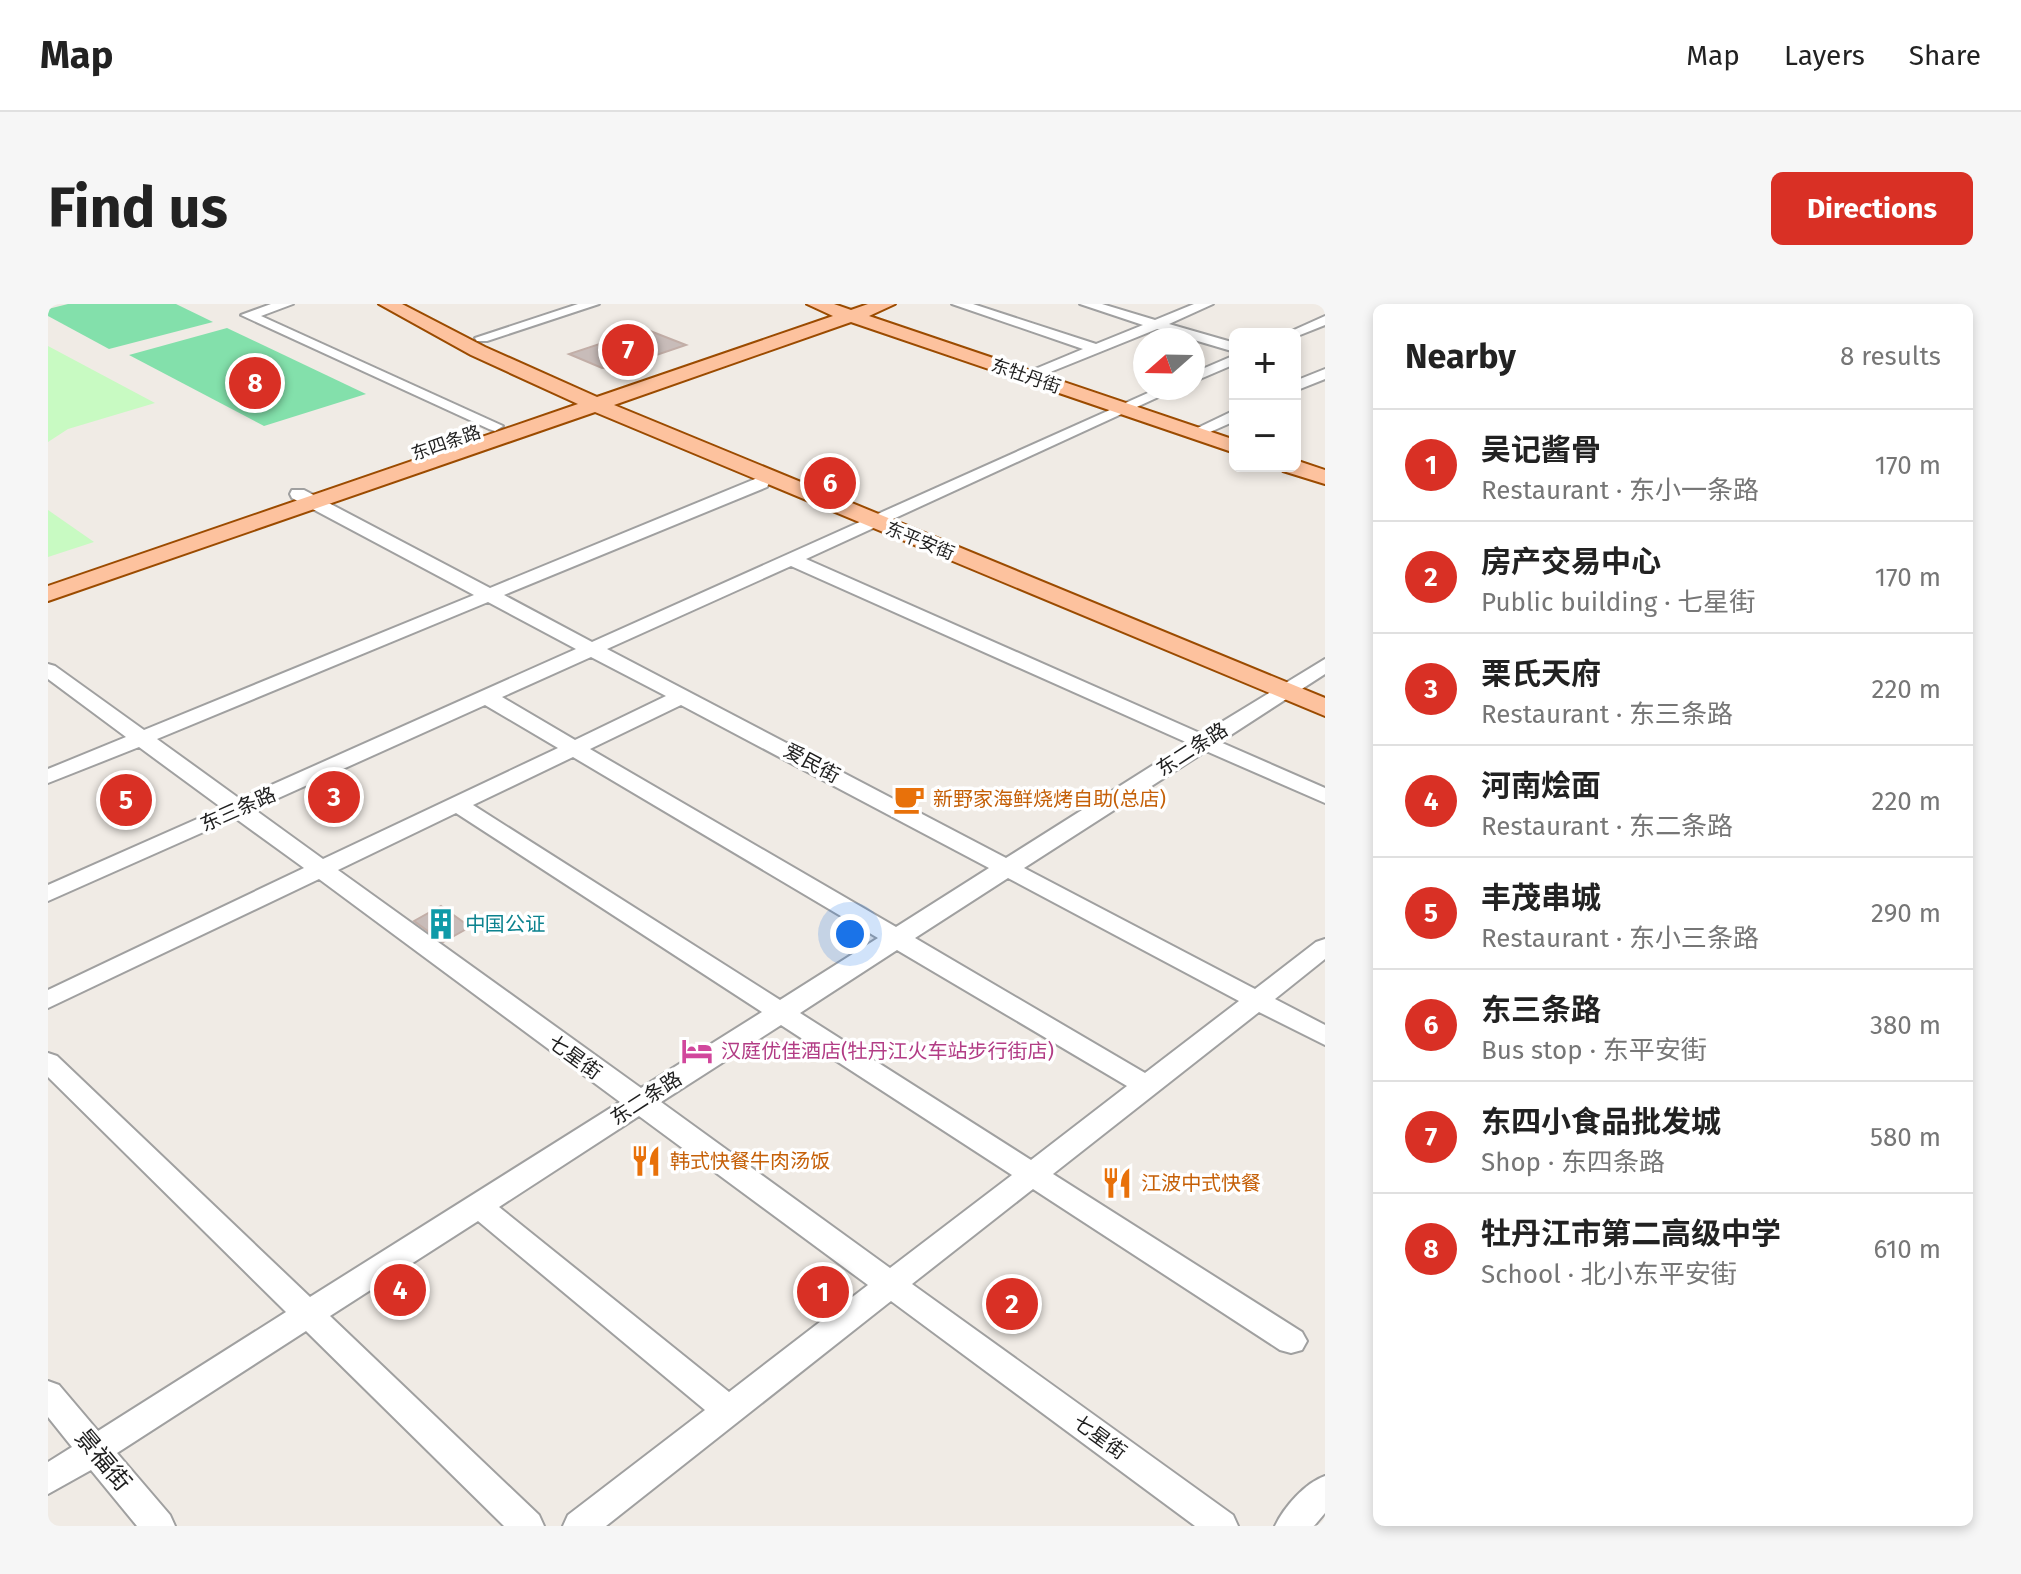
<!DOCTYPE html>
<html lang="en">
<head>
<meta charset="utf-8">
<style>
	:root { --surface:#fff; --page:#f6f6f6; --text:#222; --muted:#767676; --line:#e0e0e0; --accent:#d93025 }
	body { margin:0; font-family:"Fira Sans","Noto Sans SC",sans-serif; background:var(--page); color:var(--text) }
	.controls { position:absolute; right:24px; top:24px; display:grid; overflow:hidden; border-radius:12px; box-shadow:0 4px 12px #0003 }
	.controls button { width:72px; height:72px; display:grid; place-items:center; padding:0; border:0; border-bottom:2px solid var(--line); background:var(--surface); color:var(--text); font:40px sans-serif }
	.compass { position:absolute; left:1085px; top:24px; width:72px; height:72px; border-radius:50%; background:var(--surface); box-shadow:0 4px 12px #0003; rotate:250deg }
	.you { position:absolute; left:802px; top:630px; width:28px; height:28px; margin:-20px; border:6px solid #fff; border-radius:50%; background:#1a73e8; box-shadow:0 0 0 12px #1a73e833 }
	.badge { display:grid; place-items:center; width:52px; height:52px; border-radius:50%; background:var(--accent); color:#fff; font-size:26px; font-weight:700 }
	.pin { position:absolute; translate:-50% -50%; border:4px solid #fff; box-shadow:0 2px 8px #0006 }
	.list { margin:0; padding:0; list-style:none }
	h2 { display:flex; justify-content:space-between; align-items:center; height:104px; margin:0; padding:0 32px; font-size:34px }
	h2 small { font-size:26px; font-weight:400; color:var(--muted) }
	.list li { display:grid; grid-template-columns:52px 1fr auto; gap:24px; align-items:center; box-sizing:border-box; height:112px; padding:0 32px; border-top:2px solid var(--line) }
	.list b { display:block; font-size:30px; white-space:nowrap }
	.list p { margin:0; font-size:26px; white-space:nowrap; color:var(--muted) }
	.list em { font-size:26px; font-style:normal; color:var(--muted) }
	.map { position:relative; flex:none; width:1277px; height:1222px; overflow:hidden; border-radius:12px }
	header { display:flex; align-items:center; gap:48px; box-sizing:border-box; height:112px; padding:0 40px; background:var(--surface); border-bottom:2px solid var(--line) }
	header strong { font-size:38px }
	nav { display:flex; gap:44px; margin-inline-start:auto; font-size:28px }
	.intro { display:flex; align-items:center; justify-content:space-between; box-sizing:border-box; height:192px; padding:0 48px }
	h1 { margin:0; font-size:56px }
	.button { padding:20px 36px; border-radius:12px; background:var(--accent); color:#fff; font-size:28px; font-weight:700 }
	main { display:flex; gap:48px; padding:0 48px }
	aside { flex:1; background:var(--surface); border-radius:12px; box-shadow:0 4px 12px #0003 }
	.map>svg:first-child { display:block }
	.park { fill:#c8fac2 }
	.pitch { fill:#83e0ab }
	.building { fill:#c8bcb9; stroke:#c2aea7; stroke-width:2 }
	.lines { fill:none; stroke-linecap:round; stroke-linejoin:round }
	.minor-casing { stroke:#a0a0a0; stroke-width:4 }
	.major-casing { stroke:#9b4b00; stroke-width:4 }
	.minor { fill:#fff; fill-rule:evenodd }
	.major { fill:#fdc29e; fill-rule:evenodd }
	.labels { text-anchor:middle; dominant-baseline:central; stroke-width:7; stroke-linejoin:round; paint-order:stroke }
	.far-street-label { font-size:18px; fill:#1f1f1f; stroke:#fff }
	.street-label { font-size:20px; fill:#1f1f1f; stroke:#fff }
	.food-label { font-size:20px; fill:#c56008; stroke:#fff; text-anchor:start }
	.culture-label { font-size:20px; fill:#0d838f; stroke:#fff; text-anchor:start }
	.hotel-label { font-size:20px; fill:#b23c85; stroke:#fff; text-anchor:start }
	.near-street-label { font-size:24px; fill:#1f1f1f; stroke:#fff }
</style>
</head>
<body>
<header>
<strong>Map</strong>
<nav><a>Map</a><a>Layers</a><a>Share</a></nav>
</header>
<div class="intro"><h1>Find us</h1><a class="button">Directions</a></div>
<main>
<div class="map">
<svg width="1277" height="1222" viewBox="0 0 1277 1222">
	<rect width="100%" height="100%" fill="#f0ebe5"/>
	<g class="park">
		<path d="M0 42 107 99 20 125 0 138Z"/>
		<path d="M0 206 46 238 0 253Z"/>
	</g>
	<g class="pitch">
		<path d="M20 0H128L165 18 61 45 0 12V5Z"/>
		<path d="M179 24 318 90 216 122 81 51Z"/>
	</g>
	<g class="building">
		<path d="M597 25 638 41 573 63 554 64 521 50Z"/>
		<path d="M393 602 422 623 395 638 366 617Z"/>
	</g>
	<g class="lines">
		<defs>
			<g id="minor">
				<path d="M223 0H245L213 12 455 122 447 127 441 125 193 11Z"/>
				<path d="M530 0H551L439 37H429L427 34Z"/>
				<path d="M904 0H925L1048 40 1095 21 1032 0H1054L1107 16 1146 0H1165L1121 20 1187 39V48L1109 25 980 77 973 73 975 70 1035 45Z"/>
				<path d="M1277 12V21L1247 33V30H1237Z"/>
				<path d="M1187 51V60L1145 78V69Z"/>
				<path d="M1277 65V75L1247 87V77Z"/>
				<path d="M1111 84H1130L758 255 1154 430 1277 355V370L1172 438 1277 484V499L1158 447 976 564 1207 685 1268 638 1277 635V655L1227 695 1277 721V741L1211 708 1005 870 1254 1028 1259 1037 1254 1046 1243 1049 1232 1046 985 885 864 980 1185 1211 1190 1222H1147L843 997 558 1222H515L520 1211 657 1106 430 917 282 1012 491 1211 496 1222H456L258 1027 69 1149 122 1211 127 1222H89L43 1166 0 1190V1158L24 1143 0 1113V1077L11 1081 50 1127 238 1008 0 773V749L9 752 262 993 572 798 271 575 0 704V686L256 564 187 514 0 597V581L174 504 91 443 0 479V465L78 433 0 375V360L7 362 96 426 426 291 244 194 242 190 244 186H256L442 284 707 175H719L721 179 719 183 456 291 544 338ZM743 262 1140 439 958 554 559 345ZM440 298 528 345 192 495 109 435ZM543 353 618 392 527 436 454 393ZM437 401 510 444 275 555 206 505ZM633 401 941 564 848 623 542 445ZM525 453 830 634 732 696 425 501ZM408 509 714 708 593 784 290 566ZM960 574 1191 697 1097 769 867 634ZM849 646 1079 782 983 856 752 709ZM733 721 964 871 842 964 613 798ZM591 812 820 981 681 1088 451 903Z"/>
				<path d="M1187 106V117L1153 132H1141L1139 129Z"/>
				<path d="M1277 1172V1209L1266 1222H1227C1236 1203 1257 1179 1277 1172Z"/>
			</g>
			<g id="major">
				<path d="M331 0H354L437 43 549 93 785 12 759 0H786L803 6 820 0H847L821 12 1187 136V149L803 18 566 101 1277 394V412L547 108 0 297V282L530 100 423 51Z"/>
				<path d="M1247 156 1277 166V180L1235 167 1232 162H1247Z"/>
			</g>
		</defs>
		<use href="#minor" class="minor-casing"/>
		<use href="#major" class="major-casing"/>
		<use href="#minor" class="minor"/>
		<use href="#major" class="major"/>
	</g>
	<defs>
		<symbol id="cafe-bare" viewBox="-9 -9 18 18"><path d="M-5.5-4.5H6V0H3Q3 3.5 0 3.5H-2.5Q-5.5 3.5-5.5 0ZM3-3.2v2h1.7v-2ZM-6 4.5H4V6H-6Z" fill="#e8710a" stroke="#fff" stroke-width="2.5" paint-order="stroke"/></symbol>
		<symbol id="building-bare" viewBox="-9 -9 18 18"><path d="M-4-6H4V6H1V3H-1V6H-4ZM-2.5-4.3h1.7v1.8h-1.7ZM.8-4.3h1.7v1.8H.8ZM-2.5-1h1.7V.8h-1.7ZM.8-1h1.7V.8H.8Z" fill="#0f9aa8" stroke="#fff" stroke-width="2.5" paint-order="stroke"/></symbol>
		<symbol id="hotel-bare" viewBox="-9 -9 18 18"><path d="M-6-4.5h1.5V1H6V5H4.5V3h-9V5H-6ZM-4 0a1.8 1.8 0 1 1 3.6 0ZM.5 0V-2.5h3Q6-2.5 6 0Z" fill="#d1479c" stroke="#fff" stroke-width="2.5" paint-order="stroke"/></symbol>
		<symbol id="restaurant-bare" viewBox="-9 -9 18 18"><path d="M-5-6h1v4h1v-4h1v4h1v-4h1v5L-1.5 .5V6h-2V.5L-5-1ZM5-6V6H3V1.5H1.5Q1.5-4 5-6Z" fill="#e8710a" stroke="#fff" stroke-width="2.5" paint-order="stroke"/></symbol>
	</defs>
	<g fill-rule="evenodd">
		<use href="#cafe-bare" x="839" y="473" width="44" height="44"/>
		<use href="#building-bare" x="371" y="598" width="44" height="44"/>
		<use href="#hotel-bare" x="627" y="725" width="44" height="44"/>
		<use href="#restaurant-bare" x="576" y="835" width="44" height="44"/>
		<use href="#restaurant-bare" x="1047" y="857" width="44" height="44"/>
	</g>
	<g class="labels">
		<g class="far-street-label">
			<text transform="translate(978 72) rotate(19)">东牡丹街</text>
			<text transform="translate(398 139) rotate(-19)">东四条路</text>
			<text transform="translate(872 237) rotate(22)">东平安街</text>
		</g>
		<g class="street-label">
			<text transform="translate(1144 445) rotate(-33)">东二条路</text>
			<text transform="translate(764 459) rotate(28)">爱民街</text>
			<text transform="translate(190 505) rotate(-24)">东三条路</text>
			<text transform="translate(527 753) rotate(36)">七星街</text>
			<text transform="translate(598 794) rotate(-33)">东二条路</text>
			<text transform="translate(1052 1133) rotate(36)">七星街</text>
		</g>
		<g class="food-label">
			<text x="885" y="495">新野家海鲜烧烤自助(总店)</text>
			<text x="622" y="857">韩式快餐牛肉汤饭</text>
			<text x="1093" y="879">江波中式快餐</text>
		</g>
		<g class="culture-label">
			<text x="417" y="620">中国公证</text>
		</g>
		<g class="hotel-label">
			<text x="673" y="747">汉庭优佳酒店(牡丹江火车站步行街店)</text>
		</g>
		<g class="near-street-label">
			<text transform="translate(55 1156) rotate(50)">景福街</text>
		</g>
	</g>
</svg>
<div class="controls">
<button>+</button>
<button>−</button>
</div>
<svg class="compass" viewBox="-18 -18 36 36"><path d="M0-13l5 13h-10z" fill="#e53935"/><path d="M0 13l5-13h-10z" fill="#767676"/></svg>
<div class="you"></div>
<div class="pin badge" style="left:775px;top:988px">1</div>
<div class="pin badge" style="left:964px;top:1000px">2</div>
<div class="pin badge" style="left:286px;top:493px">3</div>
<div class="pin badge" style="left:352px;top:986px">4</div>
<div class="pin badge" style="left:78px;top:496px">5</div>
<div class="pin badge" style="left:782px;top:179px">6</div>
<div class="pin badge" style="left:580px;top:46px">7</div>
<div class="pin badge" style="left:207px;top:79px">8</div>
</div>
<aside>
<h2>Nearby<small>8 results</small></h2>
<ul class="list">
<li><span class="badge">1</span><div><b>吴记酱骨</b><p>Restaurant · 东小一条路</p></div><em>170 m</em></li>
<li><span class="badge">2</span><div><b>房产交易中心</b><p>Public building · 七星街</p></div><em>170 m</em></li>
<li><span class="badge">3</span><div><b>栗氏天府</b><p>Restaurant · 东三条路</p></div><em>220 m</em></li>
<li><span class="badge">4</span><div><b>河南烩面</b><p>Restaurant · 东二条路</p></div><em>220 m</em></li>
<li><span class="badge">5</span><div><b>丰茂串城</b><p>Restaurant · 东小三条路</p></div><em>290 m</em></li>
<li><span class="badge">6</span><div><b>东三条路</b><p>Bus stop · 东平安街</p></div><em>380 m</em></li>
<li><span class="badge">7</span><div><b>东四小食品批发城</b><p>Shop · 东四条路</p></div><em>580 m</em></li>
<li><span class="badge">8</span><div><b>牡丹江市第二高级中学</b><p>School · 北小东平安街</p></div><em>610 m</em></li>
</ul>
</aside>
</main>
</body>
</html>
